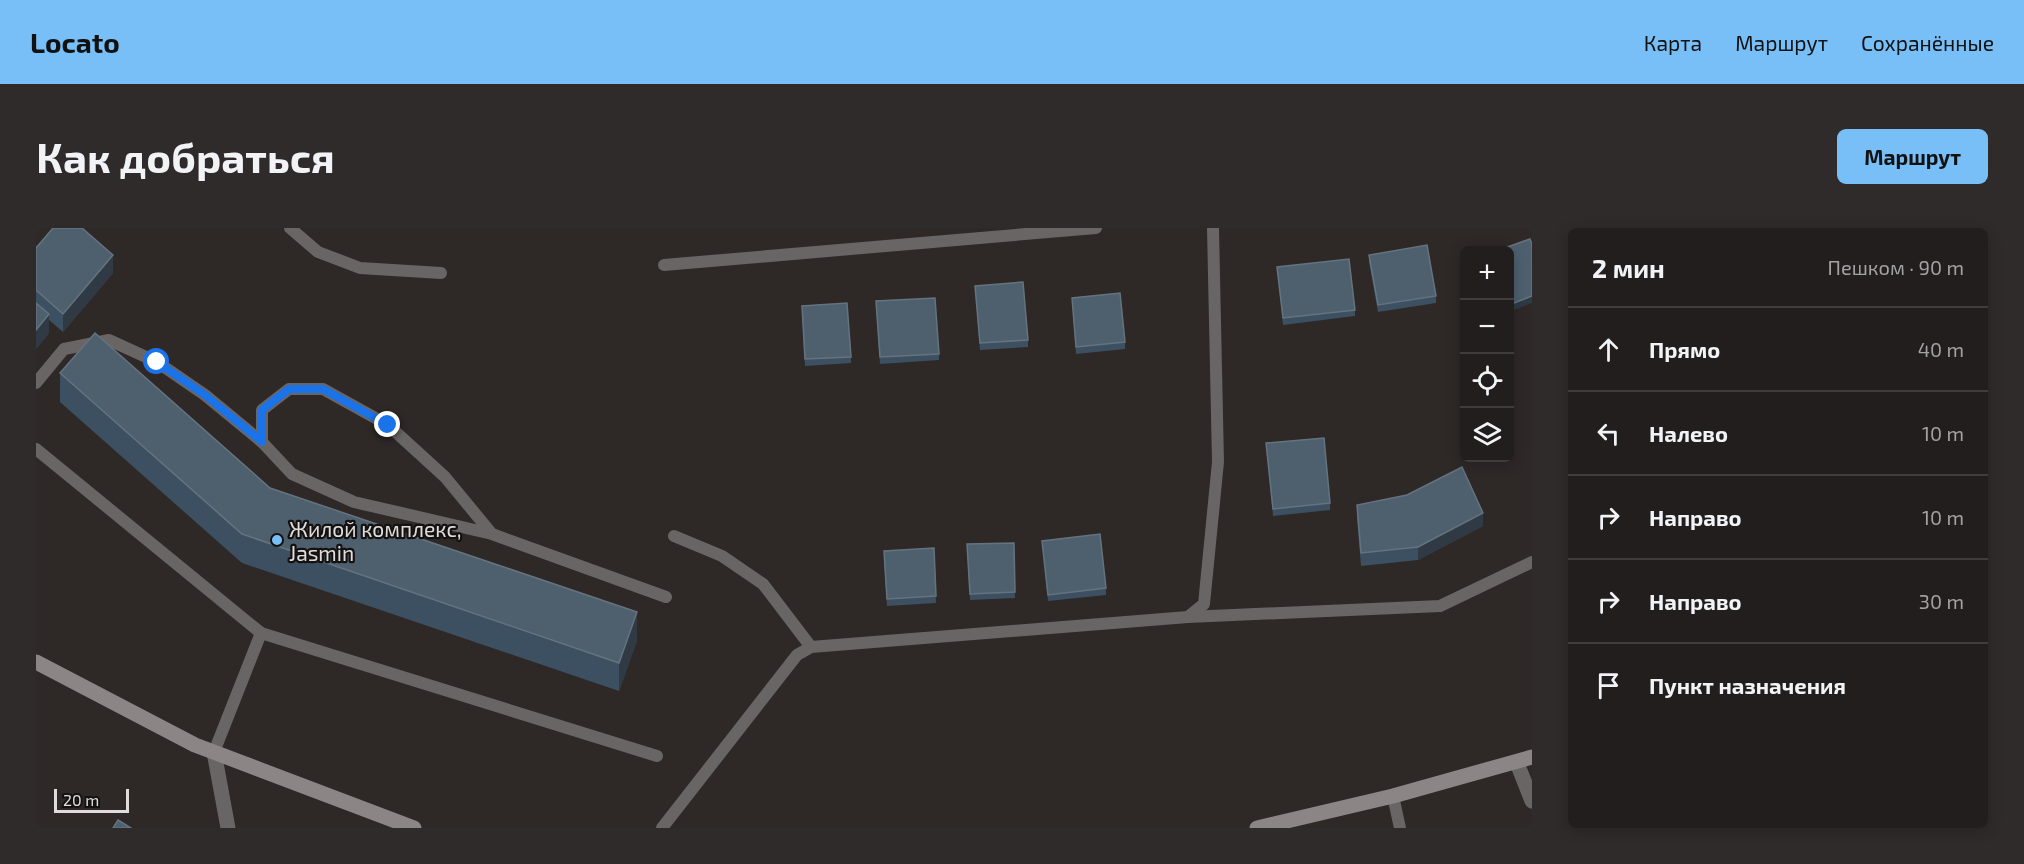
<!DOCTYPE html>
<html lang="ru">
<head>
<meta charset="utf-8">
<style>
	:root { --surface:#221e1d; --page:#2e2b2a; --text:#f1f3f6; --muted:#a2a2a4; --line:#3f3c3b; --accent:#78bff8 }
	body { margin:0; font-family:"Exo 2",sans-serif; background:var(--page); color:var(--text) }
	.controls { position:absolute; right:18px; top:18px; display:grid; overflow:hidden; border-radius:9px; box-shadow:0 3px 15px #0003 }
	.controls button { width:54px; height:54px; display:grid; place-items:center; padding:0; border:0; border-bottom:2px solid var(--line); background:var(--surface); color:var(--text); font:30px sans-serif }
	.scale { position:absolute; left:18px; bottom:15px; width:75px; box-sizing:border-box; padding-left:6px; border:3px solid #e0dcdb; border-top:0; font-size:16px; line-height:21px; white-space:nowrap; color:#e0dcdb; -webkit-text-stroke:4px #141211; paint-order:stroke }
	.stop { position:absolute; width:18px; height:18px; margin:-14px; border:4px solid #1a73e8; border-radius:50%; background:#fff }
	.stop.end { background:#1a73e8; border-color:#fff; box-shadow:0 2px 6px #0008 }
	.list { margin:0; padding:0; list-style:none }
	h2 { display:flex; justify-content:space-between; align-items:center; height:78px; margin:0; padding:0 24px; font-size:26px }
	h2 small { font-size:20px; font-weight:400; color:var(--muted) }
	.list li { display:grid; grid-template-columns:39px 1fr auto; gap:18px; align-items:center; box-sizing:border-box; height:84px; padding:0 24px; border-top:2px solid var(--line) }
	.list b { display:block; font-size:22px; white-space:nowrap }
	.list em { font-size:20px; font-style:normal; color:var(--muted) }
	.icon { flex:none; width:33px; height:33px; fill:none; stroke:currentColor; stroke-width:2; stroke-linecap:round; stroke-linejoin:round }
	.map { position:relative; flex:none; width:1496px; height:600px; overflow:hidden; border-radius:9px }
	header { display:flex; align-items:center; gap:36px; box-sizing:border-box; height:84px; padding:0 30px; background:var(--accent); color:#111 }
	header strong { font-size:28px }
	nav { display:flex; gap:33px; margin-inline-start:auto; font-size:21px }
	.intro { display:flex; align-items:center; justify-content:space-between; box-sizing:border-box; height:144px; padding:0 36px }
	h1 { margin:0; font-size:42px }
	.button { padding:15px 27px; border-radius:9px; background:var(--accent); color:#111; font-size:21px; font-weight:700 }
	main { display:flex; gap:36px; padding:0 36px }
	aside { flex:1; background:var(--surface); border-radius:9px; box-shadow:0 3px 15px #0003 }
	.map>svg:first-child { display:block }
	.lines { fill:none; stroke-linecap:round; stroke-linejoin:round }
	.lane { stroke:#686564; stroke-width:12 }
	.street { stroke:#686564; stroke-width:15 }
	.secondary { stroke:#8b8685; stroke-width:15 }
	.wall { fill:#3c5061 }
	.shaded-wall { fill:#2f3a44 }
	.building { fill:#4e606e; stroke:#65737f; stroke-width:1.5 }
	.route { stroke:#1a73e8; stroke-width:8 }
	.poi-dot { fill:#78bff8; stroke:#141211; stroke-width:2 }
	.labels { text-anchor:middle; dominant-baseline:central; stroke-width:4.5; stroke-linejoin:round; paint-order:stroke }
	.poi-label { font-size:21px; fill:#e0dcdb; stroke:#141211; text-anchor:start }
</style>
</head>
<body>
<header>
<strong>Locato</strong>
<nav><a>Карта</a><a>Маршрут</a><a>Сохранённые</a></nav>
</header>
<div class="intro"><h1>Как добраться</h1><a class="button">Маршрут</a></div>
<main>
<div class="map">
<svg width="1496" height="600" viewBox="0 0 1496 600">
	<rect width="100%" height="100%" fill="#2e2827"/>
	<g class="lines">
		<g class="lane">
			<path d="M254 0 282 24 324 40 405 45"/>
			<path d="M628 37 1060 0"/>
			<path d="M0 155 28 121 73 112 121 134 169 167 226 214"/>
			<path d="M0 221 225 405 178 524"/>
			<path d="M456 306 409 249 352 197 287 161H253L226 182V214L256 246 318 274 456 306 630 369"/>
			<path d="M638 308 686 328 727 356 775 419"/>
			<path d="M1152 389 1404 378 1496 334"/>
			<path d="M225 405 621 528"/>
			<path d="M1357 568 1364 600"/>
			<path d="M626 600 761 427 775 419 1152 389 1168 376 1182 234 1177 0"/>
		</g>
		<g class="street">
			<path d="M178 524 192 600"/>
			<path d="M1481 535 1496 573"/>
		</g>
		<g class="secondary">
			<path d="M0 434 159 517 378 600"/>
			<path d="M1221 600 1357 568 1496 529"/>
		</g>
	</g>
	<g class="wall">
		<path d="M0 20 77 45 27 104 13 92V105L0 121Z"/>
		<path d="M1333 27 1400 68V75L1342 84 1333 34Z"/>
		<path d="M1428 36V51L1426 44V37Z"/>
		<path d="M1241 39 1319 82V88L1247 97Z"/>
		<path d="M939 58 992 112V119L944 122Z"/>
		<path d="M1036 70 1089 114V121L1040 126Z"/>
		<path d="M840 80 903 126V132L844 136Z"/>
		<path d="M766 85 815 129V135L769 138Z"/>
		<path d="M24 145 234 260 601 413 583 463 206 335 24 174Z"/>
		<path d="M1230 215 1294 275V282L1237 288Z"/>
		<path d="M1321 277 1447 298 1382 332 1325 338 1321 290Z"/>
		<path d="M1006 313 1070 360V367L1012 373Z"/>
		<path d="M978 315 979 370 934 372 931 316Z"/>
		<path d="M898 320 900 375 851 378 848 330Z"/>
	</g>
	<g class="shaded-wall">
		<path d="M77 27V45L27 104V86Z"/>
		<path d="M1496 68V75L1473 84V77Z"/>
		<path d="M13 86V105L0 121V102Z"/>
		<path d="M1447 285V298L1382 332V319Z"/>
		<path d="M601 384V413L583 463V435Z"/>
	</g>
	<g class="building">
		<path d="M17 0H46L77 27 27 86 0 62V20Z"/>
		<path d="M1494 11 1496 16V68L1473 77V22H1463Z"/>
		<path d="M1391 17 1400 68 1342 77 1333 27Z"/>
		<path d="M1313 31 1319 82 1247 90 1241 39Z"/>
		<path d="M1428 36V44L1426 37Z"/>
		<path d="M987 54 992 112 944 115 939 58Z"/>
		<path d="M1084 65 1089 114 1040 119 1036 70Z"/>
		<path d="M899 70 903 126 844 129 840 73Z"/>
		<path d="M0 75 13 86 0 102Z"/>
		<path d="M811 75 815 129 769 131 766 78Z"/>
		<path d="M59 105 234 260 601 384 583 435 206 306 24 145Z"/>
		<path d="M1288 210 1294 275 1237 281 1230 215Z"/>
		<path d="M1426 239 1447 285 1382 319 1325 325 1321 277 1371 267Z"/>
		<path d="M1064 306 1070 360 1012 367 1006 313Z"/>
		<path d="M978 315 979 364 934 366 931 316Z"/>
		<path d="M898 320 900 368 851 371 848 323Z"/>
		<path d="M82 592 95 600H77Z"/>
	</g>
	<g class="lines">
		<path class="route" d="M121 134 169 167 226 214V182L253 161H287L352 197"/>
	</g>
	<circle class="poi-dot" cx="241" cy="312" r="6"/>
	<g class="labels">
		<g class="poi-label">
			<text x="253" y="300">Жилой комплекс,<tspan x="253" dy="24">Jasmin</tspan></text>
		</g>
	</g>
</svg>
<div class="controls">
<button>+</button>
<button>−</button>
<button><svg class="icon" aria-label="locate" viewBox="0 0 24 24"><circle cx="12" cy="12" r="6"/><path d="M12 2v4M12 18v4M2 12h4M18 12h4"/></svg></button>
<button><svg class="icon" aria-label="layers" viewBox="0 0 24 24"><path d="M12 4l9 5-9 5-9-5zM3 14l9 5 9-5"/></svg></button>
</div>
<div class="scale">20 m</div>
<div class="stop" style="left:121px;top:134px"></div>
<div class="stop end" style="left:352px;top:197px"></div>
</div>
<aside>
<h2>2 мин<small>Пешком · 90 m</small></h2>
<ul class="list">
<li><svg class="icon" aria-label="ahead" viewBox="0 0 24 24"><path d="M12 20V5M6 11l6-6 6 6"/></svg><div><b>Прямо</b></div><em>40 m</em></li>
<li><svg class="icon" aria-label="left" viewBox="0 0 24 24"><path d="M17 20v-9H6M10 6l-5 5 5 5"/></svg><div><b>Налево</b></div><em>10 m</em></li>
<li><svg class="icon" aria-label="right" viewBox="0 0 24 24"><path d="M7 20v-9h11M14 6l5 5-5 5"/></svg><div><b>Направо</b></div><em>10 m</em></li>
<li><svg class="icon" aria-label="right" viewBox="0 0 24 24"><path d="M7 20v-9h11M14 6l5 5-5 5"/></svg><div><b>Направо</b></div><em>30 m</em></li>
<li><svg class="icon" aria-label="arrive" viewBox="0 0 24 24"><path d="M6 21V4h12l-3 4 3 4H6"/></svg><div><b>Пункт назначения</b></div></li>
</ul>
</aside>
</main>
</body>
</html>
